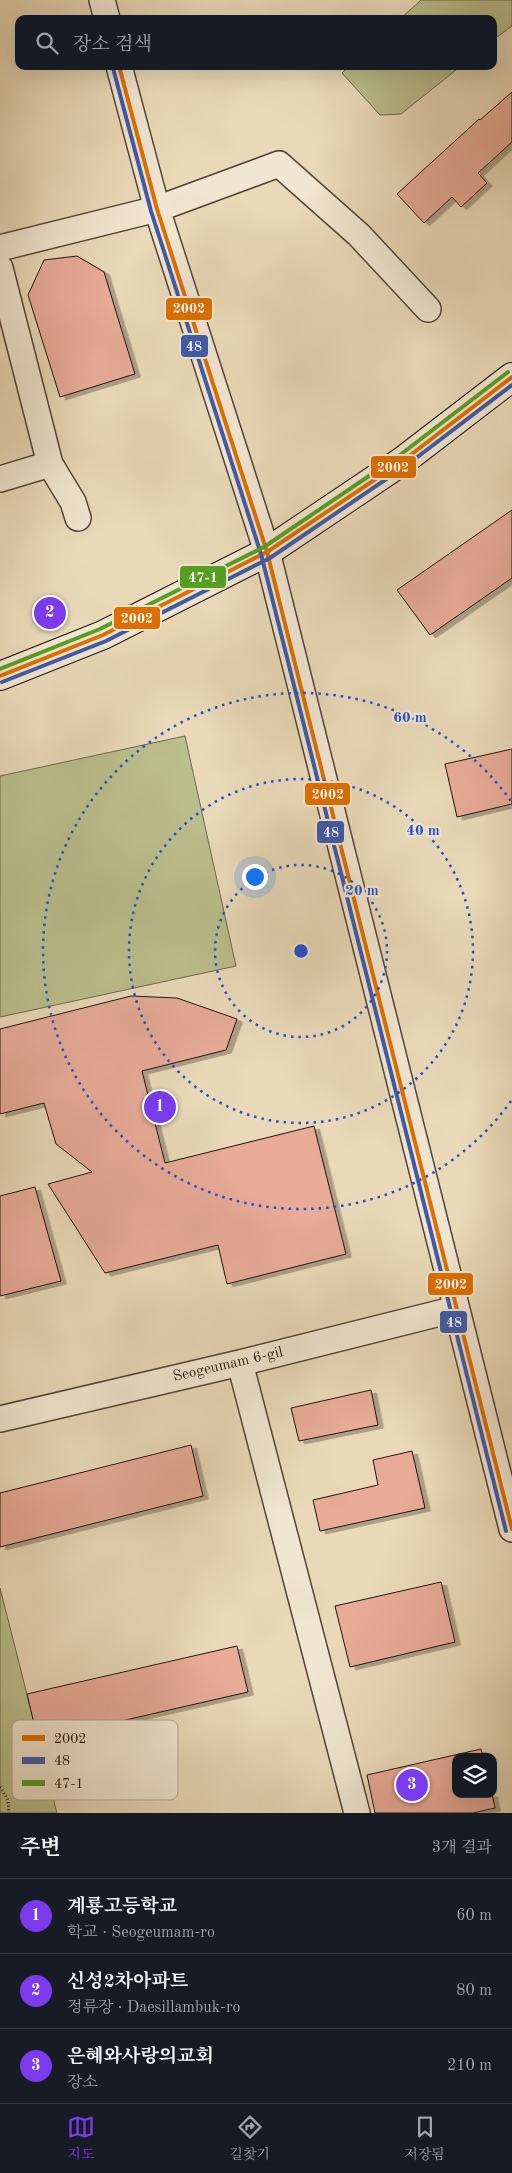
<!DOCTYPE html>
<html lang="ko">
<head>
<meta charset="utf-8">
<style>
	:root { --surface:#171b24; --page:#20242c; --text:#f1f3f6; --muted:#9ea1a6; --line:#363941; --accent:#7c3aed }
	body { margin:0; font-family:"Old Standard TT","Noto Serif KR",serif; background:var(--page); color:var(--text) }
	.controls { position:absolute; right:15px; bottom:15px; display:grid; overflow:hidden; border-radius:10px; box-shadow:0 5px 20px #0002 }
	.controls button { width:45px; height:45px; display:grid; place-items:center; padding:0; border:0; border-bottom:1px solid var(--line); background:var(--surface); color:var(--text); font:25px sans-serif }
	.you { position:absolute; left:254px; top:876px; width:18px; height:18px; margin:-12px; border:4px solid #fff; border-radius:50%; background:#1a73e8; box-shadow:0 0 0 8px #1a73e833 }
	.badge { display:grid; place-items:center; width:32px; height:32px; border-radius:50%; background:var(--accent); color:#fff; font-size:16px; font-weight:700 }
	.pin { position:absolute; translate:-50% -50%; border:2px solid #fff; box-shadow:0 1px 5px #0006 }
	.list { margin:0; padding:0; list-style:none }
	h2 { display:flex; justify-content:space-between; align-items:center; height:65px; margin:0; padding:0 20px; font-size:21px }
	h2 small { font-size:16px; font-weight:400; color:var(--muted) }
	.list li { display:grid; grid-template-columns:32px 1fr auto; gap:15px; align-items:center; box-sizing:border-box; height:75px; padding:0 20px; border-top:1px solid var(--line) }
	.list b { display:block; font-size:19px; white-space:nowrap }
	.list p { margin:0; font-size:16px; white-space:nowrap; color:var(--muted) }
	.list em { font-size:16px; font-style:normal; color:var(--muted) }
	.icon { flex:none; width:28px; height:28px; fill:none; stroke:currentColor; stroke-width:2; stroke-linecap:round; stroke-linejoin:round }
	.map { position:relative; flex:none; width:512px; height:1813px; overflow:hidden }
	.search { position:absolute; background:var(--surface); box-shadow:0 5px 20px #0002; left:15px; right:15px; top:15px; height:55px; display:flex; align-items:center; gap:12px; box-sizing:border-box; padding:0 18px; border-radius:10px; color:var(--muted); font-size:19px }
	.sheet { height:290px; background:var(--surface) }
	nav { display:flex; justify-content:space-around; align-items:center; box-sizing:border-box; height:70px; border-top:1px solid var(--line); background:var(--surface); font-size:14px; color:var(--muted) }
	nav a { display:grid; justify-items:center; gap:2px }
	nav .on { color:var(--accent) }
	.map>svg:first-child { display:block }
	.green { fill:#babe8c; stroke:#6e684c }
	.building { fill:#e7ab98; stroke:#22130c; filter:url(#shadow) }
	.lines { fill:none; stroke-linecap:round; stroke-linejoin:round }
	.street-casing { stroke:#544437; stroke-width:28 }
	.secondary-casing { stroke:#22130c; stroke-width:30 }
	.path { stroke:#22130c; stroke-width:3; stroke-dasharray:1 2.5; stroke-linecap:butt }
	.street { stroke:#f1e6d1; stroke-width:25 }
	.secondary { stroke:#f1e6d1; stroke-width:28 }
	.bus-1-casing { stroke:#f1e6d1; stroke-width:8 }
	.bus-2-casing { stroke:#f1e6d1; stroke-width:8 }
	.bus-3-casing { stroke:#f1e6d1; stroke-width:8 }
	.bus-1 { stroke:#de6f02; stroke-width:4 }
	.bus-2 { stroke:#3d5bab; stroke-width:4 }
	.bus-3 { stroke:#55a022; stroke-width:4 }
	.ring { fill:none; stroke:#1d4ed8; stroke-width:2.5; stroke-dasharray:2.5 5 }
	.labels { text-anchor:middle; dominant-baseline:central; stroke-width:5; stroke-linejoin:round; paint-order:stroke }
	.street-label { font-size:15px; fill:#22130c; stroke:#f1e6d1 }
	.key { fill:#f1e6d1; stroke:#b3a796; stroke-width:1 }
	.key-label { font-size:14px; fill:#22130c }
	.centre { fill:#1d4ed8; stroke:#f1e6d1; stroke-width:2.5 }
	.ring-label { font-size:15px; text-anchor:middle; font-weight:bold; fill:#1d4ed8; stroke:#f1e6d1; stroke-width:5; stroke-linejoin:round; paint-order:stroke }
	.line-badge { stroke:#f1e6d1; stroke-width:2 }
	.badge-label { font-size:14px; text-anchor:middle; font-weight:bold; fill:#fff }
</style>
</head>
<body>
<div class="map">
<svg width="512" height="1813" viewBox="0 0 512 1813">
	<defs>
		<filter id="shadow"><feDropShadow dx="5.5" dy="3" stdDeviation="0" flood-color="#0004"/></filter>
	</defs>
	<rect width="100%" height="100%" fill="#e9d9b8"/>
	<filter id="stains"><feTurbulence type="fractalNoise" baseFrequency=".004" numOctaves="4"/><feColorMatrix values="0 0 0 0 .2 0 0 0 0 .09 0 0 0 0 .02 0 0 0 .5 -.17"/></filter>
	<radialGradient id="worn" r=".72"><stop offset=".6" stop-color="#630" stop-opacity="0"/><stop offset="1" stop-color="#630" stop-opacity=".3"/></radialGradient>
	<g class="green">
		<path d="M421 0H512V26L493 40V19H400Z"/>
		<path d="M349 66H461L401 114 380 115 342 73Z"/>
		<path d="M185 736 236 966 0 1017V776Z"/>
		<path d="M0 1588 57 1813H0Z"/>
	</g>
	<g class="building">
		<path d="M512 92V142L478 173 487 183 461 207 452 197 424 223 397 194 479 119 480 120Z"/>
		<path d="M77 256 104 272 135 374 60 397 28 295 44 260Z"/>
		<path d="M512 510V578L430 635 397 590Z"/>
		<path d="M512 749V804L457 817 445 764Z"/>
		<path d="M131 996 177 998 237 1019 226 1050 142 1071 165 1163 314 1126 346 1254 227 1284 218 1245 105 1273 48 1184 92 1172 56 1144 44 1103 0 1114V1029Z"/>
		<path d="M35 1187 61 1281 0 1296V1196Z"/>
		<path d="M371 1390 378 1425 299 1441 291 1408Z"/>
		<path d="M191 1445 203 1496 0 1547V1493Z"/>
		<path d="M412 1451 425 1508 320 1531 313 1500 378 1485 373 1460Z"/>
		<path d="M441 1582 455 1642 350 1667 335 1606Z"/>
		<path d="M237 1646 248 1692 38 1740 27 1694Z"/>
		<path d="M481 1749 483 1757H456V1794H492L495 1808 473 1813H375L367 1775Z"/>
	</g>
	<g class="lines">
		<defs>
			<g id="street">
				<path d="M102 0 107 19"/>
				<path d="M119 66 157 209 267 552 512 1529"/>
				<path d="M0 248 157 209 279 164 359 235 428 309"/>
				<path d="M0 268 50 464 73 502 78 518"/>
				<path d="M0 479 50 464"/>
				<path d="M240 1363 357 1813"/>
				<path d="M0 1419 240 1363 456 1309"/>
			</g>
			<path id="secondary" d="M0 676 103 635 267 552 404 460 512 377"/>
		</defs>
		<use href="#street" class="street-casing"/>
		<use href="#secondary" class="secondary-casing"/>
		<path class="path" d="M0 1787 8 1800 9 1813"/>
		<use href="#street" class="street"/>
		<use href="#secondary" class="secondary"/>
		<defs>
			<g id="bus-1">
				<path d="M119 66 157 209 267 552 512 1529"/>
				<path d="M0 676 103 635 267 552 404 460 512 377"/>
			</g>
			<g id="bus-2">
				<path d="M113 68 151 211 261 554 506 1531"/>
				<path d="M2 682 106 641 270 558 407 465 512 385"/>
			</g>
			<path id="bus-3" d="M0 669 100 629 264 547 400 455 508 372"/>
		</defs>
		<use href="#bus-1" class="bus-1-casing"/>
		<use href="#bus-2" class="bus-2-casing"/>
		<use href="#bus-3" class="bus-3-casing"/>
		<use href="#bus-1" class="bus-1"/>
		<use href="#bus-2" class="bus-2"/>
		<use href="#bus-3" class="bus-3"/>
	</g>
	<g class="ring">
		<circle cx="301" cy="951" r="86"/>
		<circle cx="301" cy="951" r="172"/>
		<path d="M511 1101A258 258 0 1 1 511 801"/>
	</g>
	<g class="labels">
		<g class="street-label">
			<text transform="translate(228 1365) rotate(-13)">Seogeumam 6-gil</text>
		</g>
	</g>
	<rect x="12" y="1720" width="166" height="80" rx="8" class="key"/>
	<rect x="22" y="1735" width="23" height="6" fill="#de6f02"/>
	<rect x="22" y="1757" width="23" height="7" fill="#3d5bab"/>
	<rect x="22" y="1780" width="23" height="6" fill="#55a022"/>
	<g class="key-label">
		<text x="54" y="1743">2002</text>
		<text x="54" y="1765">48</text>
		<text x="54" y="1788">47-1</text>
	</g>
	<circle cx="301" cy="951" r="8" class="centre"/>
	<g class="ring-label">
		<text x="410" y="722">60 m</text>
		<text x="423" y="835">40 m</text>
		<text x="362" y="895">20 m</text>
	</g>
	<g class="line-badge">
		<rect x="165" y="297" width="48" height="24" rx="5" fill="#de6f02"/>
		<rect x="180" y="334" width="29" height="24" rx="5" fill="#3d5bab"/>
		<rect x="370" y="455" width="47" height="24" rx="5" fill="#de6f02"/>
		<rect x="179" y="565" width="48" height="24" rx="5" fill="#55a022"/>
		<rect x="113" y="606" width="48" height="24" rx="5" fill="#de6f02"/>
		<rect x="304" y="782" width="47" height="24" rx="5" fill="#de6f02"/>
		<rect x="316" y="820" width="29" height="24" rx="5" fill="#3d5bab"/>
		<rect x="427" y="1272" width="47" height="24" rx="5" fill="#de6f02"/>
		<rect x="439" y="1310" width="29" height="24" rx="5" fill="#3d5bab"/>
	</g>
	<g class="badge-label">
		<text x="189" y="313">2002</text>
		<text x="194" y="351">48</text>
		<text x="393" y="472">2002</text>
		<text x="203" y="582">47-1</text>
		<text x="137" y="623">2002</text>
		<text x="328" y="799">2002</text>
		<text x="331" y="837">48</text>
		<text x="451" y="1289">2002</text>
		<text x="454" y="1327">48</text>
	</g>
	<rect width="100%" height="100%" filter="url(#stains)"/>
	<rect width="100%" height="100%" fill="url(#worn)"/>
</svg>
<div class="controls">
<button><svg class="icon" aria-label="layers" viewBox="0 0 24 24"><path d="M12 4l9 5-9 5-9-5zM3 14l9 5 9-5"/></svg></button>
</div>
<div class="you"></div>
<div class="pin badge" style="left:160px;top:1107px">1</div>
<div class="pin badge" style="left:50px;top:613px">2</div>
<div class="pin badge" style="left:412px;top:1785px">3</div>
<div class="search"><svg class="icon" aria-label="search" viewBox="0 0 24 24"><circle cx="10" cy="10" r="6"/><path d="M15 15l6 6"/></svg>장소 검색</div>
</div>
<section class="sheet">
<h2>주변<small>3개 결과</small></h2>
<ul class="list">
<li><span class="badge">1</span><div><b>계룡고등학교</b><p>학교 · Seogeumam-ro</p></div><em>60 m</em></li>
<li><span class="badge">2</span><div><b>신성2차아파트</b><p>정류장 · Daesillambuk-ro</p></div><em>80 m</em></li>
<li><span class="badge">3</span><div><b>은혜와사랑의교회</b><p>장소</p></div><em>210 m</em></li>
</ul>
</section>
<nav>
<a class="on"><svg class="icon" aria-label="map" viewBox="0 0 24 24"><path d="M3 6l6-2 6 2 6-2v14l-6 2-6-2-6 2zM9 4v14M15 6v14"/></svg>지도</a>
<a><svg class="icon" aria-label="directions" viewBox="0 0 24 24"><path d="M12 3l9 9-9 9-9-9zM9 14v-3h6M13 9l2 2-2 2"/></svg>길찾기</a>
<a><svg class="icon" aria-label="saved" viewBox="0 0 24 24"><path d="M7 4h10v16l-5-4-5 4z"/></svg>저장됨</a>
</nav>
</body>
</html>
